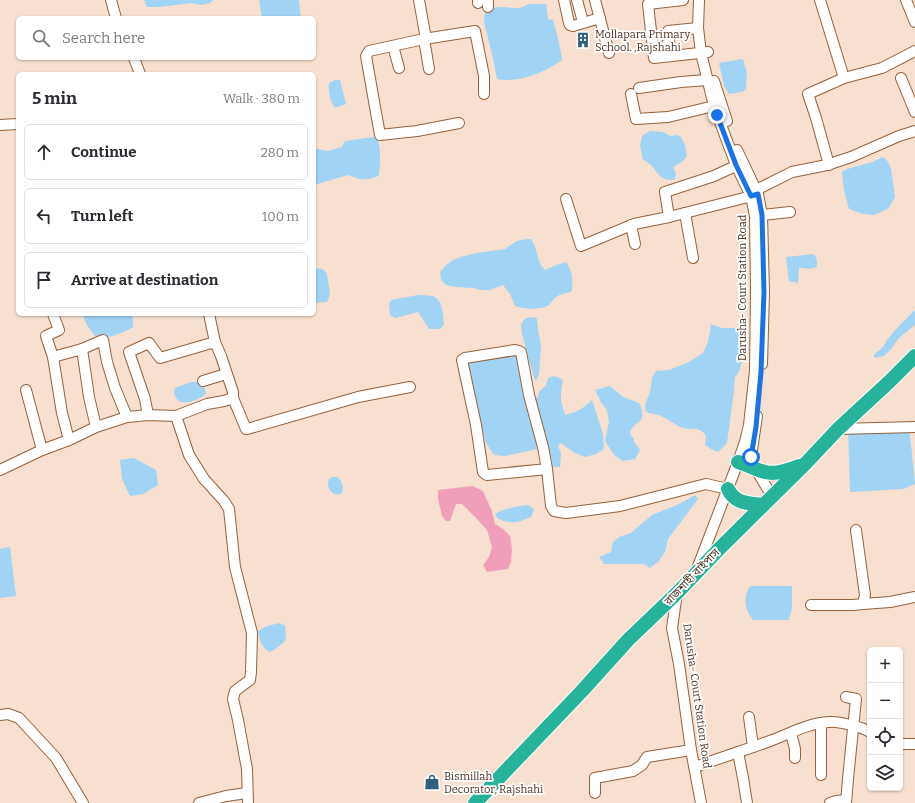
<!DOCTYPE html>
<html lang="en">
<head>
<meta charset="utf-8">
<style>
	:root { --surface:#fff; --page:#f2f2f3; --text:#2b2b33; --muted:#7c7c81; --line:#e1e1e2 }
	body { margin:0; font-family:Bitter,"Noto Sans Bengali",serif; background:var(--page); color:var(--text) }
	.controls { position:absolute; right:12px; bottom:12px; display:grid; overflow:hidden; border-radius:6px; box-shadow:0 1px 3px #0004 }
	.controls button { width:36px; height:36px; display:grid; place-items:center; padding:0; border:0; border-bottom:1px solid var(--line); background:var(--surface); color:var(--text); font:20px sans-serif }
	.stop { position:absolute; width:12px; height:12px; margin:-9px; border:3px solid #1a73e8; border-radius:50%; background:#fff }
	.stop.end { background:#1a73e8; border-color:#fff; box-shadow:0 1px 4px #0008 }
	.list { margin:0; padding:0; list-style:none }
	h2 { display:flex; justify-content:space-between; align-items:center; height:52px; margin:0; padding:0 16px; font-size:17px }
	h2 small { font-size:13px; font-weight:400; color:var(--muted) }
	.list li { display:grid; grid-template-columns:26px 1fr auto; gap:12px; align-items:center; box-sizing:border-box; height:56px; margin:0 8px 8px; padding:0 8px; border:1px solid var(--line); border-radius:6px }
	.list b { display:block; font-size:15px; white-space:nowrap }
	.list em { font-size:13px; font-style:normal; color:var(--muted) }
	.icon { flex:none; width:22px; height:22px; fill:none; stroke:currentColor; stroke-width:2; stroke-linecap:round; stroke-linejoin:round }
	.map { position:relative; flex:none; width:915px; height:803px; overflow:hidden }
	.search { position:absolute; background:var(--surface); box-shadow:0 1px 3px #0004; left:16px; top:16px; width:300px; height:44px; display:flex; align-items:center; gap:10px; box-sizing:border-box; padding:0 14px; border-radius:6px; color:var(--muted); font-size:15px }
	.panel { position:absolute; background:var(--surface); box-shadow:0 1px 3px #0004; left:16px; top:72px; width:300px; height:244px; border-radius:6px }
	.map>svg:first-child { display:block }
	.green { fill:#f09fba }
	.water { fill:#a0d3f4 }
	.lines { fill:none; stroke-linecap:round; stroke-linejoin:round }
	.minor-casing { stroke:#94623a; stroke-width:12 }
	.highway-casing { stroke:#fff; stroke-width:16 }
	.minor { stroke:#fff; stroke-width:10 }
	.highway { stroke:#27b39b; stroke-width:14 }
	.route { stroke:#1a73e8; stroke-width:5 }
	.labels { text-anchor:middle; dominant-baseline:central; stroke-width:3.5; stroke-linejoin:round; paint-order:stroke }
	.poi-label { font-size:11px; fill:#4b3423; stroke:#fff; text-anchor:start }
	.street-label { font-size:11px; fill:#4b3423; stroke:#fff }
</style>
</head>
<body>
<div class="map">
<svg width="915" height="803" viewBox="0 0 915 803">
	<rect width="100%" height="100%" fill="#f7e0cf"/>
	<path class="green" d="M473 486 483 491 492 511 495 524 503 529 510 536 512 549 511 562 508 569 487 572 483 565 489 557 492 547 487 530 477 519 462 504H456L450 521H446L442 516 438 499V490Z"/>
	<g class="water">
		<path d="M144 0H213L210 3 201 5 192 3 159 7H147Z"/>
		<path d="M259 0H299L301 18H262Z"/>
		<path d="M530 4H546L548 19 553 20C557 33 560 46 562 60 544 73 519 83 497 79L493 58 484 22 485 13C493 4 507 8 518 8 522 8 526 5 530 4Z"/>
		<path d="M743 59 747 73 746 89 742 92 729 94 724 86 719 63Z"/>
		<path d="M335 80H340L346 104 335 108C330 101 328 92 329 83Z"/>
		<path d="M650 131 663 132 670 136 677 135 681 137 685 145 687 156C684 161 679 164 673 167L676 173 675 180C654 181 659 166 643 160L640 145 642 136Z"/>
		<path d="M373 137C374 138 375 137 376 138 382 142 380 169 379 175 374 179 363 181 357 178 353 177 351 176 348 175L314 185V148L327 151 342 147 345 141Z"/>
		<path d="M882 157 886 159 891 168 895 197 888 209 874 215 863 214 849 209 844 190 842 172 847 169 873 162Z"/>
		<path d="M527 239H531C538 248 536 261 545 270L554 266 566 262C572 270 574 283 571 292 566 293 560 294 556 297 552 300 551 304 547 306 539 310 523 309 515 306L510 294 503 285 490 290H480L474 288 456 287 446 285 441 280 440 272 446 265 453 260 461 257 476 253 505 249 517 241Z"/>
		<path d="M814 254 817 260V267L809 269 804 268H799L798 283 789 281 786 257Z"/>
		<path d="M314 268 323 269 327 274 330 294 327 302 314 303Z"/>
		<path d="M418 295C422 295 427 295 432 296 443 298 443 316 444 325L440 329H429L418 312 395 318 390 315 389 304 391 300Z"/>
		<path d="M915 310V325L899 338 891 349 884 356 874 358V355L883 347 887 340 897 328Z"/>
		<path d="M82 314H131L133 318V327C122 334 110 337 97 339L87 325Z"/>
		<path d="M535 317 537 319 538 330 541 345 539 374 536 381 533 375 522 334 521 325 523 321 526 318Z"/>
		<path d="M711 324 722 328H736L741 334C741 346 745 368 735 377L734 391 727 443 718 452 711 449 705 445C705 441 707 436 704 433 699 427 690 430 683 428 677 426 673 422 667 419 661 415 653 414 646 412L645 405 650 392 652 378 656 371 669 370 687 363 703 353 708 342Z"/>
		<path d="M516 354 524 383 528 410 537 432 541 446 538 449 505 456 494 455 486 443 469 381 467 361Z"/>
		<path d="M554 376 560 378 563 381C561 388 560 398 562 405 563 408 564 411 565 415 578 412 582 409 592 400L603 434 604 449 596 454 585 457 573 452 561 443 558 446 561 453 560 467H552L550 455 534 399 538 397 539 392 546 385 548 378Z"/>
		<path d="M191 382H201L204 386 206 394C200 398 187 406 179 401 176 399 175 396 174 393L175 388Z"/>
		<path d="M610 386 623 397 639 403C650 425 632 420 630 434L634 439V442L640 450 635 459 623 461 615 456 605 441 609 422 607 410 601 402 595 390Z"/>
		<path d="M905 428 910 434 915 484 903 489 850 492 848 430Z"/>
		<path d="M134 458 156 470 158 485 143 494 130 496 122 479 120 460Z"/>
		<path d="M332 477H336L339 478C342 483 344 487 342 493 340 494 337 495 335 494 330 493 326 484 329 479 330 478 331 478 332 477Z"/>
		<path d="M695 495 698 499 668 539 665 552 659 561 650 568 644 564H604L599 557 611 552 613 542 619 537 631 533 652 515 679 504Z"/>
		<path d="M529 505 534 510 531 517C516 523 513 524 498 519L495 514C505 508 518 506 529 505Z"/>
		<path d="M10 547 16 596 0 598V549Z"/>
		<path d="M750 586H792V608L789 620H753C744 609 743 598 750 586Z"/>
		<path d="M280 623 285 626 286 636 285 641 277 648 270 652C262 649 259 639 258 631L267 626Z"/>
	</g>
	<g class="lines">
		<defs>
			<g id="minor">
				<path d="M111 0 116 18"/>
				<path d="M419 0 426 39"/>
				<path d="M478 0V3"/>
				<path d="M488 0V7"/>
				<path d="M564 0 569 23 570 25 573 26 600 18"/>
				<path d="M577 0 583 22"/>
				<path d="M595 0 609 53"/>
				<path d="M683 0 648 4 654 58 708 52"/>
				<path d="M820 0 844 78 882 68 915 51"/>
				<path d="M906 0 915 22"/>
				<path d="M424 39 429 69"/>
				<path d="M393 46 399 68"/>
				<path d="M668 56 667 44H669L668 31 698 28"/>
				<path d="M134 58 140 74"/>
				<path d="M901 78 915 112"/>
				<path d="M714 81 727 121"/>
				<path d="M639 88 681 82 707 80"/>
				<path d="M631 94 636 119 668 117 714 106"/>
				<path d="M459 123 417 131 380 135 366 56 369 51 424 39 475 31 484 76V94"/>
				<path d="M0 125 18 124"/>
				<path d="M737 150 758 194 762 215 764 292 762 364"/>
				<path d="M829 165 816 118 808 94 844 78"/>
				<path d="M756 190 792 172 827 165 851 157 899 136 915 131"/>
				<path d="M566 199 581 246 634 224 669 217 665 192 714 176 742 163"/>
				<path d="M685 213 693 258"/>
				<path d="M762 215 790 212"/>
				<path d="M669 217 756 195"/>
				<path d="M631 225 635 244"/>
				<path d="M53 314 59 330 46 336 53 357 62 413 69 440"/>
				<path d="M209 314 215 342 221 356 233 392V398L224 401 207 404 176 416 189 455 204 479 224 501 229 509 235 567 252 633 251 672 250 680 235 691 233 699 238 720 247 769 248 803"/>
				<path d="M82 349 103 340 107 362 115 388 127 417"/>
				<path d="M53 357 82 349 89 397 96 427"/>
				<path d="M203 381 226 374"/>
				<path d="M26 390 42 450"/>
				<path d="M233 398 246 429H247L358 397 410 387"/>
				<path d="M148 415 145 399 129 352 149 343 160 358 215 342"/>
				<path d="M757 416 751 457V461L767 488 773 495"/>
				<path d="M838 429 915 427"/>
				<path d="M547 469 487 475 485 474 483 472 476 425 462 360 465 358 515 350 519 351 521 352 529 395 543 447 547 469 551 506 554 511 566 513 620 506 706 484 728 489"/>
				<path d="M0 470 42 450 69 440 96 427 127 417 148 415 176 416"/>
				<path d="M697 569 738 462 745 442 749 425 755 371 756 290 755 216 751 196 736 165 714 106 701 53 698 28 699 0"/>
				<path d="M677 593 672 628 679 664 691 750 701 803"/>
				<path d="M863 604 890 602 915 597"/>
				<path d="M811 605H853L863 604 865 595 856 530"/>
				<path d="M0 715 8 714 19 718 56 758 83 803"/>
				<path d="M749 717 753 747"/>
				<path d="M821 723V775"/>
				<path d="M791 733 795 749V758"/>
				<path d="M900 744H915"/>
				<path d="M738 752 743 778 747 803"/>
				<path d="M695 767C720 758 745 750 770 741 789 734 808 723 829 722 838 721 862 727 870 732"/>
				<path d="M595 793V778L633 771 642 765 647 757 691 750"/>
				<path d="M199 803 226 796 247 793"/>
				<path d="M830 803 836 801 846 800"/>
				<path d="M846 803 848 779 856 699 846 697"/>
			</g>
			<g id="highway">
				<path d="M738 462C748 465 756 470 765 472 776 475 789 470 799 466"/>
				<path d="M728 489C735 504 748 503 763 505"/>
				<path d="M475 803 581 692 628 640 677 593 719 549 806 463 838 429 889 382 915 356"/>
			</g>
		</defs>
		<use href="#minor" class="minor-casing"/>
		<use href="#highway" class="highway-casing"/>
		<use href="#minor" class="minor"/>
		<use href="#highway" class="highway"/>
	</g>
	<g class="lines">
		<path class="route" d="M717 115 736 165 751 196 758 194 762 215 764 292 761 372 756 427 751 457"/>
	</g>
	<defs>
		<symbol id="building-bare" viewBox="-9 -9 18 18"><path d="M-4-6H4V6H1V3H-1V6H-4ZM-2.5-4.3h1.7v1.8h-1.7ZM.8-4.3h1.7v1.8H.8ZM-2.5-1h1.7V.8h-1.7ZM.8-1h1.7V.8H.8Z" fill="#2f5f7d" stroke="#fff" stroke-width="2.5" paint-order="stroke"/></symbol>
		<symbol id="shop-bare" viewBox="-9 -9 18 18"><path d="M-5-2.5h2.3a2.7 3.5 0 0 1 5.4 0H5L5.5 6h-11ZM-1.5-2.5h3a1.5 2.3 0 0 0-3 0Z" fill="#2f5f7d" stroke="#fff" stroke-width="2.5" paint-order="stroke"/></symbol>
	</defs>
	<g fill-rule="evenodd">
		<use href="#building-bare" x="572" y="29" width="22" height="22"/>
		<use href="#shop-bare" x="421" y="771" width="22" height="22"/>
	</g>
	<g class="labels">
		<g class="poi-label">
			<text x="595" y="34">Mollapara Primary<tspan x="595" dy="13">School. ,Rajshahi</tspan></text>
			<text x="444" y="776">Bismillah<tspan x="444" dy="13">Decorator, Rajshahi</tspan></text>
		</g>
		<g class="street-label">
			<text transform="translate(742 288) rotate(-90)">Darusha- Court Station Road</text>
			<text transform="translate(692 577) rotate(-46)">রাজশাহী বাইপাস</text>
			<text transform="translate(697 696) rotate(82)">Darusha- Court Station Road</text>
		</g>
	</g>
</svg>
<div class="controls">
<button>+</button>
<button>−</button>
<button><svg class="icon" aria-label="locate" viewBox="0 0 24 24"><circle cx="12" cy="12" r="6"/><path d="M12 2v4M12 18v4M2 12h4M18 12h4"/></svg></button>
<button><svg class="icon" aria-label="layers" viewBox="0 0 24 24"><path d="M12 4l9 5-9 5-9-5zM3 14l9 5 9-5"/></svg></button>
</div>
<div class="stop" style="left:751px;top:457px"></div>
<div class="stop end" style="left:717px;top:115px"></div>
<div class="search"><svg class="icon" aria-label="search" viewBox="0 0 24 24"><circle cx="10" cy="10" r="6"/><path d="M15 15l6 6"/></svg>Search here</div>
<section class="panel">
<h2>5 min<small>Walk · 380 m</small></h2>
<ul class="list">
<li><svg class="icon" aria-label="ahead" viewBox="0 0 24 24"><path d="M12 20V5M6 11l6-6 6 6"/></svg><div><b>Continue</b></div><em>280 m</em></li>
<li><svg class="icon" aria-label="left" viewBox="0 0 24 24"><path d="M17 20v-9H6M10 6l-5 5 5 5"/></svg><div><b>Turn left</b></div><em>100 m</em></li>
<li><svg class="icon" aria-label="arrive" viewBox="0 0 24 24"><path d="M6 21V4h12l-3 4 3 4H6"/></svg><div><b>Arrive at destination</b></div></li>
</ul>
</section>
</div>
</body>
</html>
